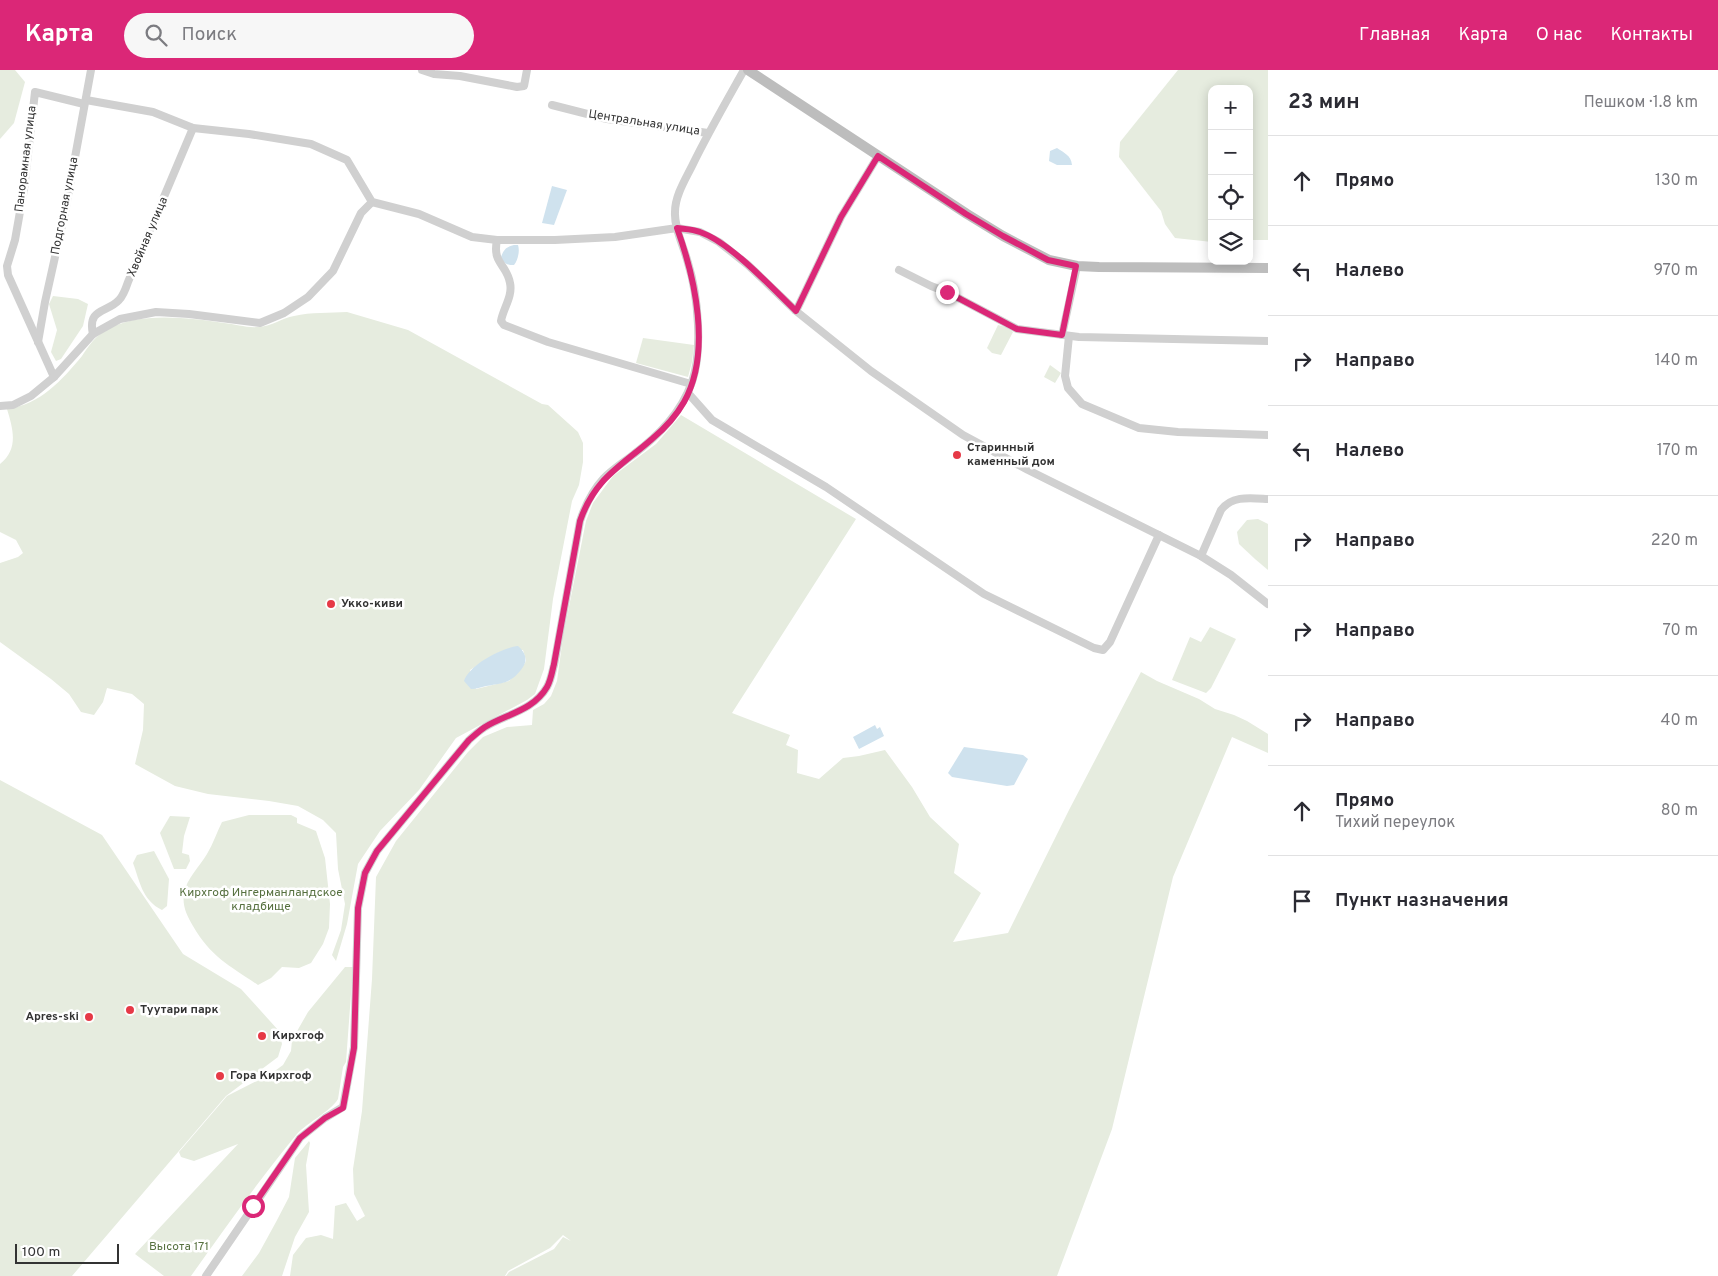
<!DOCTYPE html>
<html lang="ru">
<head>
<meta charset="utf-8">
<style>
	:root { --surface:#fff; --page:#f7f7f7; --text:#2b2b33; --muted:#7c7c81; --line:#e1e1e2; --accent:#db2777 }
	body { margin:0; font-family:Overpass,sans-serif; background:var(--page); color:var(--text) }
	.controls { position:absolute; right:15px; top:15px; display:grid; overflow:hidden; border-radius:10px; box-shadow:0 2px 12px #0003 }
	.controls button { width:45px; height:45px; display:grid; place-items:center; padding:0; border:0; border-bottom:1px solid var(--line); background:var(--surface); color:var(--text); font:25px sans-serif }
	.scale { position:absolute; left:15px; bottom:12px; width:104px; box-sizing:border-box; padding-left:5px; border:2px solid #333; border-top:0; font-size:14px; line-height:18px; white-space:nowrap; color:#333; -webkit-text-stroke:4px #fff; paint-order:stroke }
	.stop { position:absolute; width:15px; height:15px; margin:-11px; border:4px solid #db2777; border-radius:50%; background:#fff }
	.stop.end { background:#db2777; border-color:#fff; box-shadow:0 1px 5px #0008 }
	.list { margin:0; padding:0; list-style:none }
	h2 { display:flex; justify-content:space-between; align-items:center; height:65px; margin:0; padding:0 20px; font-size:21px }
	h2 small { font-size:16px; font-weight:400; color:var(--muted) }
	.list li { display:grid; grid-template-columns:32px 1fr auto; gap:15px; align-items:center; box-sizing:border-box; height:90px; padding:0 20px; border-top:1px solid var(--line) }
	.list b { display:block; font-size:19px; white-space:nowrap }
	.list p { margin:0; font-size:16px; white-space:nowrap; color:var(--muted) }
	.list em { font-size:16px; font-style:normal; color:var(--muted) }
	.icon { flex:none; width:28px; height:28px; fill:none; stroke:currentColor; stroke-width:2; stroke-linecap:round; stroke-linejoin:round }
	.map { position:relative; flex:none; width:1268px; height:1206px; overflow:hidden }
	header { display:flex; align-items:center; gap:30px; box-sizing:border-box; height:70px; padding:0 25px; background:var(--accent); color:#fff }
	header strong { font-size:24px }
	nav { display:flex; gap:28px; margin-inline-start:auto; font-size:18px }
	.search { width:350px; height:45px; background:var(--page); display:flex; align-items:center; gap:12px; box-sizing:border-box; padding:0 18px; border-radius:28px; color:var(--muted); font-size:19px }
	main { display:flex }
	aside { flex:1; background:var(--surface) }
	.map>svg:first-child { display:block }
	.green { fill:#e6ecdf; fill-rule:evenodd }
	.water { fill:#cfe2ee }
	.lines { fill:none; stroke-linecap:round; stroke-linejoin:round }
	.street { stroke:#d0d0d0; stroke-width:8 }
	.secondary { stroke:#bdbdbd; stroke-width:10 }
	.route { stroke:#db2777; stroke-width:6 }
	.poi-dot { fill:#e63946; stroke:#fff; stroke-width:2 }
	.labels { text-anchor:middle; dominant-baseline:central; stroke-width:5; stroke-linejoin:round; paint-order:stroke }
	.street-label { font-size:12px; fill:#333; stroke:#fff }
	.poi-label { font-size:12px; font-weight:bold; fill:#333; stroke:#fff; text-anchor:start }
	.park-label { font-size:12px; fill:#56703f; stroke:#fff }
</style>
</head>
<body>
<header>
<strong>Карта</strong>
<div class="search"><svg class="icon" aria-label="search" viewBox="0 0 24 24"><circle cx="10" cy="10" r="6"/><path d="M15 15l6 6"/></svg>Поиск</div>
<nav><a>Главная</a><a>Карта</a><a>О нас</a><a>Контакты</a></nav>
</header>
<main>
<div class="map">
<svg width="1268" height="1206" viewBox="0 0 1268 1206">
	<rect width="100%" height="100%" fill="#fff"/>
	<g class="green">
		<path d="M0 0H15L25 12 14 53 0 69Z"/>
		<path d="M1178 0H1268V170H1249V19H1212V172L1175 168 1165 154 1161 141 1119 87 1120 72Z"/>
		<path d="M53 226 78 229 88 234 83 256 61 289 56 291 51 282 57 260 49 234Z"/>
		<path d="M347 242 408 260 542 334 548 335 578 362 583 373V392L579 415 572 431 553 529 544 599 535 624 527 630 456 668 419 720 380 761 358 794 347 854 336 891 332 885 341 860 345 834 338 799 336 763 323 750 298 736 269 731 208 724 175 716 135 694 143 660 144 634 132 624 107 618 103 632 94 645 81 642 69 624 51 609 0 572V493L18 487 23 483 16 470 0 462V394C19 379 13 359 7 339 41 334 61 311 82 286 88 277 95 266 105 261 137 241 188 248 224 253 235 254 247 258 258 257 271 257 282 248 294 246 311 242 330 243 347 242ZM523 580 526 590 525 593 509 611 476 619 470 600 497 583Z"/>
		<path d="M998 255 1006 257 1013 262 1001 285 992 283 987 278Z"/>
		<path d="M643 268 694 275 692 292 688 307 636 293Z"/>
		<path d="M1050 295 1061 303 1055 313 1044 307Z"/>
		<path d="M681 345 856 449 732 643 790 665 786 675 798 680 797 703 819 709 843 688 859 686 885 680 912 717 930 747 959 774 954 803 981 823 953 872 1008 863 1069 740 1141 602 1157 611 1199 629 1215 639 1234 645 1247 651 1268 664V683L1232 667 1173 807 1112 1059 1057 1206H506L509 1202 554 1179 563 1167 571 1171 563 1165 550 1178 508 1201 505 1206H290L293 1185 306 1168 321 1165 333 1169 335 1136 346 1133 357 1151 365 1146H373H365L354 1124 353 1099 362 1041 372 909 376 807 396 771 468 682 483 667 507 657 532 655 533 640 544 634 551 626 557 611 563 567 586 451 593 433 613 406 656 374Z"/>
		<path d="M1258 449 1268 454V500L1255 489 1239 474 1237 462 1247 450Z"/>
		<path d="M1210 557 1236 569 1211 618 1206 623 1172 610 1190 567 1201 572Z"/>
		<path d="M0 710 102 765 183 884 241 919 279 961 282 974 278 987 226 1026 72 1206H0Z"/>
		<path d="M249 745H291L297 748V753L316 761 325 788 330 834 329 858 323 874 311 893 299 898 282 897 271 908 258 915C230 896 211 887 193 856 187 846 182 836 184 824 186 809 200 796 207 784 213 774 217 762 222 752Z"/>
		<path d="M170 746 190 747 184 766 182 783 189 785 190 791 186 799H174L160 763Z"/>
		<path d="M154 781 169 809 167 836 162 840C142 830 140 812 133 793L137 785Z"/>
		<path d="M345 897H353L346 992 343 997 338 1029C330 1042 308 1052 297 1064 259 1110 225 1158 191 1206H164L135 1184 238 1074 194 1091 181 1087 179 1082 227 1026 272 1003 283 995 291 981 292 970 308 942Z"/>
		<path d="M309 1071 310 1073 306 1095 309 1142 295 1167 282 1206H242L259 1183 276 1152 289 1127 295 1088Z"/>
	</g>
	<g class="water">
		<path d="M1057 78C1064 83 1071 85 1072 95H1057L1049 91 1050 81Z"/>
		<path d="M552 116 567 120 554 155 542 153Z"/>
		<path d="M514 175H518C520 181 518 190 514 195 507 195 504 194 501 187 504 179 506 177 514 175Z"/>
		<path d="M518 576C525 582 528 589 523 597 512 613 504 613 486 616 481 617 476 619 471 619L464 611C470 594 502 578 518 576Z"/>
		<path d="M875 655 877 659 880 657 884 666 859 679 853 667Z"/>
		<path d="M964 677 1023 685 1028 689 1014 715 1007 716 952 707 948 703Z"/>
	</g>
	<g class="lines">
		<g class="street">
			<path d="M422 0 434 4 460 6 517 17 524 16 527 0"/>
			<path d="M86 30 153 42 193 58 249 64 311 74 347 90 372 132 419 144 472 167 497 170H555L615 167 677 158 700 162 719 172 748 195 796 241 871 301 963 365 1028 400 1201 486 1231 505 1268 534"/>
			<path d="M552 35 607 49 708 63"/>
			<path d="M497 170C492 194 507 194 510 213 513 226 503 239 501 251L504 255 548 272 691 314"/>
			<path d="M899 200 931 216 947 222 1017 259 1079 267 1268 271"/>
			<path d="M796 241 841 147 878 86"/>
			<path d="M93 264C87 238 107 243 119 230 123 226 126 218 128 212L193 58"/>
			<path d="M1062 265 1077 196"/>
			<path d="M1069 266 1065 306 1068 318 1082 334 1139 358 1178 362 1268 365"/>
			<path d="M38 272 45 232 65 142 91 0"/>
			<path d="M54 307 8 205 7 196 15 170 24 119 35 22 84 34"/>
			<path d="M688 323 712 350 826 417 984 524 1094 578 1103 580 1110 572 1159 465"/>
			<path d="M0 336 13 335 31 326 54 307 93 264 120 249 156 242 189 244 260 253 284 243 308 227 333 201 361 143 372 132"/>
			<path d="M1201 486 1221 440C1232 425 1251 428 1268 429"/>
			<path d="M206 1206 300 1068 325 1048 343 1037 354 977 358 838 365 803 377 781 469 670C474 665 479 661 485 657 506 644 533 641 547 617 551 610 552 602 554 595L580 451C585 436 593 420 604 408 613 399 624 392 634 384 659 365 681 343 692 312 703 280 698 225 688 193 684 177 674 158 675 142 675 126 685 110 692 96 708 63 726 32 744 0"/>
		</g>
		<path class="secondary" d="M748 0 967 144 1003 166 1049 190 1077 196 1099 197 1268 198"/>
	</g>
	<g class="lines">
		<path class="route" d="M253 1136 300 1068 325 1048 343 1038 354 978 358 838 365 803 377 781 469 670C474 666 479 661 485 657 506 644 533 641 547 617 551 610 552 602 554 594L580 451C595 408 620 397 652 369 664 359 676 346 684 332 712 282 695 208 677 158 684 159 693 159 700 162 730 172 772 218 796 241L841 147 878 86 966 144 1003 166 1048 190 1076 196 1062 265 1017 259 947 222"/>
	</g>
	<g class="poi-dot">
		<circle cx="957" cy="385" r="5"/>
		<circle cx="331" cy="534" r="5"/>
		<circle cx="130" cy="940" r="5"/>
		<circle cx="89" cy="947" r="5"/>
		<circle cx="262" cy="966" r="5"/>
		<circle cx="220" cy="1006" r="5"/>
	</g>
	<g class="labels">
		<g class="street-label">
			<text transform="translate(644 53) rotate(9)">Центральная улица</text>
			<text transform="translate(26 89) rotate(-83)">Панорамная улица</text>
			<text transform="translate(65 136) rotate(-79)">Подгорная улица</text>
			<text transform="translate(148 167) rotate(-67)">Хвойная улица</text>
		</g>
		<g class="poi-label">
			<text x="967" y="378">Старинный<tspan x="967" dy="14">каменный дом</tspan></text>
			<text x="341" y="534">Укко-киви</text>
			<text x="140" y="940">Туутари парк</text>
			<text x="79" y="947" text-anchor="end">Apres-ski</text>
			<text x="272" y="966">Кирхгоф</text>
			<text x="230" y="1006">Гора Кирхгоф</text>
		</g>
		<g class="park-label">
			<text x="261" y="823">Кирхгоф Ингерманландское<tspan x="261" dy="14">кладбище</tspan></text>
			<text x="179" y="1177">Высота 171</text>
		</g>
	</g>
</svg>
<div class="controls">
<button>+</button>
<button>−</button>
<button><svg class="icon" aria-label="locate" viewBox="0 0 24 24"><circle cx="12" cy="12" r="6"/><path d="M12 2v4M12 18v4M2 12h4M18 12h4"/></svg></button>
<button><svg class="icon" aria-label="layers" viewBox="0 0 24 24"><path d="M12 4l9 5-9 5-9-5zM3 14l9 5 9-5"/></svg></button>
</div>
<div class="scale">100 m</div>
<div class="stop" style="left:253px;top:1136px"></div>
<div class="stop end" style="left:947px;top:222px"></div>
</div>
<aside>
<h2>23 мин<small>Пешком · 1.8 km</small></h2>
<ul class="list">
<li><svg class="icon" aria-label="ahead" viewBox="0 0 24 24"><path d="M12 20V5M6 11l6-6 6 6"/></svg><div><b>Прямо</b></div><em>130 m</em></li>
<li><svg class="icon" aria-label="left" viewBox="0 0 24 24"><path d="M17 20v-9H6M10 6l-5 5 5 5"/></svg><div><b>Налево</b></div><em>970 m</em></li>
<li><svg class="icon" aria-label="right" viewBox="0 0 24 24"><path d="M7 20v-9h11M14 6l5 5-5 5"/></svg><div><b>Направо</b></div><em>140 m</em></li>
<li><svg class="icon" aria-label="left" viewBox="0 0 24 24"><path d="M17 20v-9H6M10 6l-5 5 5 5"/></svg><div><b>Налево</b></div><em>170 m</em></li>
<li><svg class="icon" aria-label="right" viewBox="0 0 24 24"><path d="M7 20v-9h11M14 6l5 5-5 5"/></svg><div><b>Направо</b></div><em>220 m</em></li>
<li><svg class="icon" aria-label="right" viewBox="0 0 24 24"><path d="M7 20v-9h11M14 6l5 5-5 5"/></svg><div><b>Направо</b></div><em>70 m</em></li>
<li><svg class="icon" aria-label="right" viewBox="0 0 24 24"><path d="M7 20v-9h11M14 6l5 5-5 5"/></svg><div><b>Направо</b></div><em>40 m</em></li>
<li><svg class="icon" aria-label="ahead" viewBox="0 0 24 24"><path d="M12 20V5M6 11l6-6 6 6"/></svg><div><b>Прямо</b><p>Тихий переулок</p></div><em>80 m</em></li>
<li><svg class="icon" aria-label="arrive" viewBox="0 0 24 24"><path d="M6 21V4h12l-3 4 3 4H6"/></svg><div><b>Пункт назначения</b></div></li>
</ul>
</aside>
</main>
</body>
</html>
